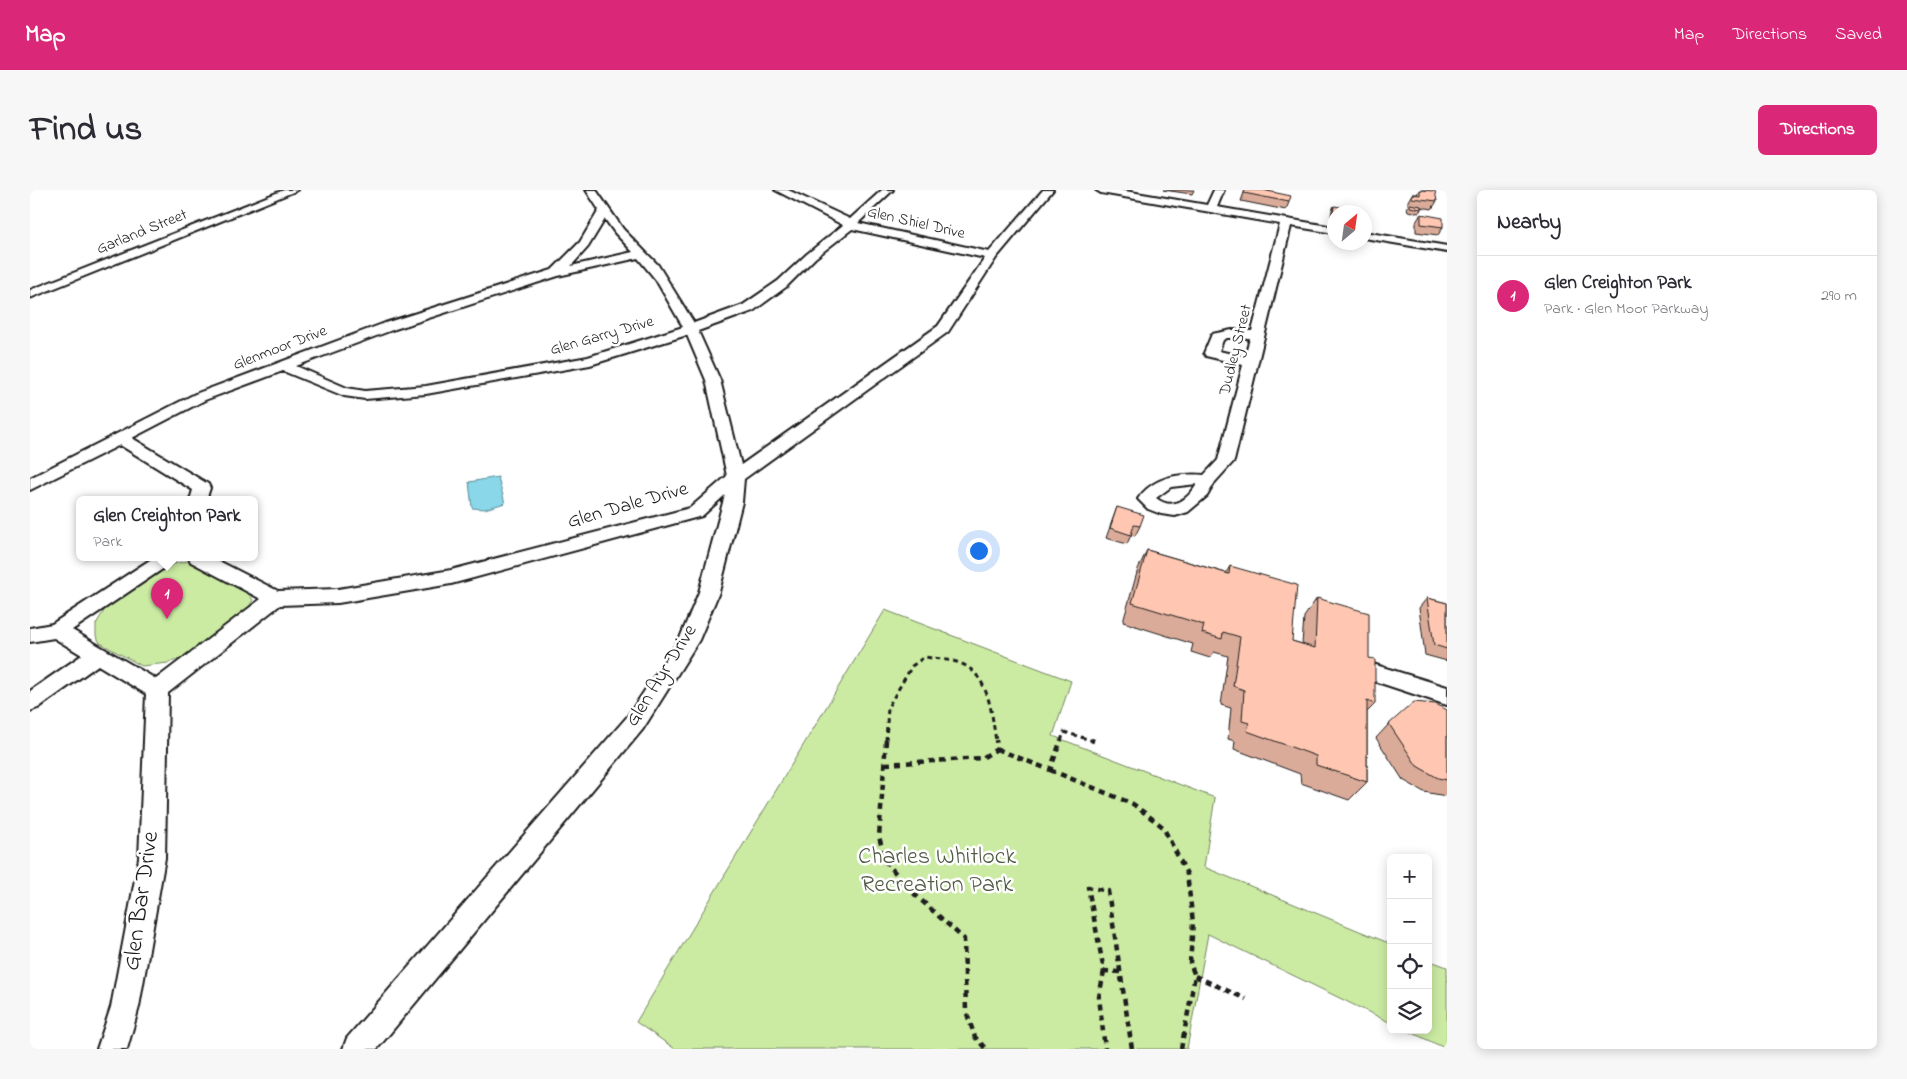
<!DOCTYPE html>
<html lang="en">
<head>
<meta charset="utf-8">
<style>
	:root { --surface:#fff; --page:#f7f7f7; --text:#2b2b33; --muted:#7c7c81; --line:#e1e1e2; --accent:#db2777 }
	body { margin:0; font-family:"Indie Flower",sans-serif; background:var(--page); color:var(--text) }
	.controls { position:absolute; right:15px; bottom:15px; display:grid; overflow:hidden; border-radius:8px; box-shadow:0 2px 12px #0003 }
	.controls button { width:45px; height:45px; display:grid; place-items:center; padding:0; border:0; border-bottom:1px solid var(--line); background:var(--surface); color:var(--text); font:25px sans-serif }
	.compass { position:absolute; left:1297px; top:15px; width:45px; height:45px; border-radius:50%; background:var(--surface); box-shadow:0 2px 12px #0003; rotate:29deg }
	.you { position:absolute; left:948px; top:360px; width:18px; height:18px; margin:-12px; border:4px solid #fff; border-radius:50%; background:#1a73e8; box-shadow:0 0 0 8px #1a73e833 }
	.badge { display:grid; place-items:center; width:32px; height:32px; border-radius:50%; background:var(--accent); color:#fff; font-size:16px; font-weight:700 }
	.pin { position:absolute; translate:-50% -41px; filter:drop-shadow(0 1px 2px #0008) }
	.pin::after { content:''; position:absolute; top:26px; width:18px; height:15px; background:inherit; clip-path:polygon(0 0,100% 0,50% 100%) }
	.popup { position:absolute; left:46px; top:306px; width:182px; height:65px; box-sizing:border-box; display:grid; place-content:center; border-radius:8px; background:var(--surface); filter:drop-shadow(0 1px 4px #0005); font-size:16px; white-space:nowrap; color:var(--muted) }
	.popup b { font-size:19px; color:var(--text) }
	.popup::after { content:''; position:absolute; left:50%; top:100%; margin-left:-10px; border:10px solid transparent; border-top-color:var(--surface) }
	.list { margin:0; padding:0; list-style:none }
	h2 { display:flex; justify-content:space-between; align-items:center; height:65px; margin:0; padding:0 20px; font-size:21px }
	h2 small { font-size:16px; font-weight:400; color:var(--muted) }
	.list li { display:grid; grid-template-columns:32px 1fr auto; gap:15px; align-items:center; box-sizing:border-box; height:80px; padding:0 20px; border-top:1px solid var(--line) }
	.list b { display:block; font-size:19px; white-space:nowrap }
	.list p { margin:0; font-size:16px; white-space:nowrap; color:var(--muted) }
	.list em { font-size:16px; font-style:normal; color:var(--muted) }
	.icon { flex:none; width:28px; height:28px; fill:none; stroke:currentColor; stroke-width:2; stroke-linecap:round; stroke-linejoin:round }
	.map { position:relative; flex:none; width:1417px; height:859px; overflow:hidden; border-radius:8px }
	header { display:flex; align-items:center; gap:30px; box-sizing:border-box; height:70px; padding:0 25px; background:var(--accent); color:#fff }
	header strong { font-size:24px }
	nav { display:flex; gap:28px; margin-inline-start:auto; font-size:18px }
	.intro { display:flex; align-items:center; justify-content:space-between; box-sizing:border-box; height:120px; padding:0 30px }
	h1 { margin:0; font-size:35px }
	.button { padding:12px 22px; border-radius:8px; background:var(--accent); color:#fff; font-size:18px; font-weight:700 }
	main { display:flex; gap:30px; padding:0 30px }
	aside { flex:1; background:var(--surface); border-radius:8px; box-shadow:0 2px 12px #0003 }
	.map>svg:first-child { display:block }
	.green { fill:#cbeba3; stroke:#748460 }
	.water { fill:#89d7e8; stroke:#5d8c96 }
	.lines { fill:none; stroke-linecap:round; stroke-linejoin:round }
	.minor-casing { stroke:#1c1c1c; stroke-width:4 }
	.path-far1 { stroke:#1c1c1c; stroke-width:3; stroke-dasharray:5 4; stroke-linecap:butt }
	.path { stroke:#1c1c1c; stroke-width:4.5; stroke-dasharray:6 5; stroke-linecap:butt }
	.minor { fill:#fff; fill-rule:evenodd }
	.wall { fill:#dbab99; stroke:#1c1c1c }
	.building { fill:#ffc7b2; stroke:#1c1c1c }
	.labels { text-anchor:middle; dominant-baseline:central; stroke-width:5; stroke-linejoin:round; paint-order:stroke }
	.far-street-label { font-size:16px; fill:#1c1c1c; stroke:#fff }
	.street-label { font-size:20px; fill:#1c1c1c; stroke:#fff }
	.near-park-label { font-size:24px; fill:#515a44; stroke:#fff }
	.near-street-label { font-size:24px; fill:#1c1c1c; stroke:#fff }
</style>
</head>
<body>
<header>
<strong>Map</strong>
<nav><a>Map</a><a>Directions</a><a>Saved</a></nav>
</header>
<div class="intro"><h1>Find us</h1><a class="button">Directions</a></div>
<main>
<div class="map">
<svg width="1417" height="859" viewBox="0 0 1417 859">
	<rect width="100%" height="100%" fill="#fff"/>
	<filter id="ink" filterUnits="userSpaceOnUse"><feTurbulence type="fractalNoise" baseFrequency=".02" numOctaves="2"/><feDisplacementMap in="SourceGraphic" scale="10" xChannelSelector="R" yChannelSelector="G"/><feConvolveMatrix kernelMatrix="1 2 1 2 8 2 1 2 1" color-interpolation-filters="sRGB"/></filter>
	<g filter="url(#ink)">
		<g class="green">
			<path d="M158 371 216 400 223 410 217 421 155 467 138 473 112 476 70 453 66 446V434L78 414 138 375Z"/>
			<path d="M855 420 1041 491 1023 546 1185 608 1174 677 1361 754V833L1178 744 1157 859H645L606 832Z"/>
			<path d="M1398 770 1417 777V859L1376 840H1398Z"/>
		</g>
		<path class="water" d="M468 287 475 313 455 319 442 318 439 292Z"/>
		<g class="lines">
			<defs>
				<g id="minor">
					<path d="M254 0H268L0 108V100Z"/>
					<path d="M556 0H566L593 39 628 75 664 133 713 115 748 91 777 64 813 35 745 0H758L820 29 852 0H863L828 33 959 62 1013 0H1023L966 68 918 142 714 289 712 312 689 402 669 450 613 539 347 859H313L317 848 597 527 650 448 669 402 695 305 672 326 421 394 308 413 250 415 138 503 135 668 109 817 97 859H67L81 817 109 668 116 504 68 475 8 518 0 521V501L52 465 24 448 0 452V438L22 434 123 368H145L143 372 42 440 126 489 231 409 161 372 159 368H183L248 401 308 399 421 380 660 318 697 286 676 190 657 145 560 175 396 204 335 209 314 206 253 181 175 210 102 248 178 294 180 298 176 310H160L163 300 90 255 0 300V288L165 204 355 133 522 80 550 52 569 20ZM575 29 585 43 603 62 541 76 558 57ZM822 39 955 68 908 136 711 275 690 190 668 141 723 121 756 97 785 68ZM608 68 626 90 653 137 558 167 396 196 335 201 317 198 266 176 365 139 528 86Z"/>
					<path d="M1066 0H1089L1177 15 1184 0H1194L1187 17 1304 37V43L1261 36 1204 271 1185 292 1177 306 1158 322 1145 326 1131 324 1118 319 1108 309C1123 287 1148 283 1174 285L1188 270 1213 175 1176 166 1174 163 1182 144 1202 140 1222 141 1250 34 1071 3ZM1197 148H1220L1215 167 1189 161 1193 150ZM1167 294C1158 310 1142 321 1126 308L1141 297Z"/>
					<path d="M1334 42 1417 56V62L1334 48Z"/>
					<path d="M1333 471 1417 497V515L1326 485 1322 479 1326 473Z"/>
				</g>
			</defs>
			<use href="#minor" class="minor-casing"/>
			<g class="path-far1">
				<path d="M856 551 858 517 882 476 894 467C908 469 924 469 936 476 960 490 962 527 966 551"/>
				<path d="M1031 551 1034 542 1064 551"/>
			</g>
			<g class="path">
				<path d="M856 550 849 647 856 672 881 701 934 749 936 821 945 847 956 859"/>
				<path d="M1061 550 1064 551"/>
				<path d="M967 559 1020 580 1031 550"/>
				<path d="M855 574 952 568 967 559 966 550"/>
				<path d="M1020 580 1103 614 1133 637 1157 684 1163 732 1160 773 1165 786 1151 859"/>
				<path d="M1074 781 1069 807 1075 859"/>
				<path d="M1090 782 1074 781 1058 697 1078 701 1102 859"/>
				<path d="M1165 786 1216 809"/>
			</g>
			<use href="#minor" class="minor"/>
		</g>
		<g class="wall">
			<path d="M1133 0H1164L1162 4Z"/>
			<path d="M1215 0H1239V1L1259 12 1256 20 1211 11Z"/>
			<path d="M1389 0H1397L1407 11 1402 19 1391 17V19L1389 23 1378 21 1377 18 1379 15H1378V11L1382 4H1387Z"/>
			<path d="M1304 16V26H1301L1302 20Z"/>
			<path d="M1391 24 1413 37 1408 45 1386 42V32Z"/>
			<path d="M1087 317 1110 336 1105 346 1101 345 1097 354 1076 348Z"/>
			<path d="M1117 360 1196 383 1200 376 1262 451 1272 454 1274 427 1287 408 1339 468 1345 514 1337 522V592L1319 610 1271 593 1270 584 1204 559 1205 551 1198 549 1201 518 1191 515 1198 466 1184 462 1180 468 1161 462 1163 454 1093 432 1108 379Z"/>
			<path d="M1397 408 1417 413V471L1395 465 1389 418Z"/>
			<path d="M1417 520V606H1416L1394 602 1373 590 1346 548 1359 534Z"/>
		</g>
		<g class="building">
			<path d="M1215 0H1233L1261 6 1259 12 1214 3Z"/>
			<path d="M1390 0 1405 1 1407 11 1382 8V4L1390 5Z"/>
			<path d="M1380 14 1391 16V19L1380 17Z"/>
			<path d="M1304 16 1317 18V22H1303Z"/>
			<path d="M1391 24 1413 28V37L1391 34Z"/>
			<path d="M1087 317 1114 325 1110 336 1104 335 1101 345 1080 338Z"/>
			<path d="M1117 360 1199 384 1200 376 1267 395 1262 451 1285 458 1287 408 1339 423V468L1345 469V514L1337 511V592L1286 575V566L1217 541 1219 533 1212 531 1214 500 1203 496 1210 447 1193 442 1192 449 1172 443 1174 435 1102 413Z"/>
			<path d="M1397 408 1417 413V459L1404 455Z"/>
			<path d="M1384 512 1406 514 1417 520V590L1408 588 1387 576 1359 534Z"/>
		</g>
	</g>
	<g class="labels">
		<g class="far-street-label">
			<text transform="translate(886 33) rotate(13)">Glen Shiel Drive</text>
			<text transform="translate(112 42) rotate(-22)">Garland Street</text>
			<text transform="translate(572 146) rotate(-16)">Glen Garry Drive</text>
			<text transform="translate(250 158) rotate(-21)">Glenmoor Drive</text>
			<text transform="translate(1206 160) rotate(-76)">Dudley Street</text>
		</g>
		<g class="street-label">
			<text transform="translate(598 316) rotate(-16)">Glen Dale Drive</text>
			<text transform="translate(632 486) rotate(-58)">Glen Ayr Drive</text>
		</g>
		<g class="near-park-label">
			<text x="907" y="667">Charles Whitlock<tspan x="907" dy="28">Recreation Park</tspan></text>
		</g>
		<g class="near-street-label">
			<text transform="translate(112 711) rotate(-82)">Glen Bar Drive</text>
		</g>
	</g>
</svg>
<div class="controls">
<button>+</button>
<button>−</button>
<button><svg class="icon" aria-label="locate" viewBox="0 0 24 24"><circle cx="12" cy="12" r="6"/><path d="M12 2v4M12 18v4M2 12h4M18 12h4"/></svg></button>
<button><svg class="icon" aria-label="layers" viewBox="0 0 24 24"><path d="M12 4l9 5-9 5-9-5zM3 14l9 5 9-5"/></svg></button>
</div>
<svg class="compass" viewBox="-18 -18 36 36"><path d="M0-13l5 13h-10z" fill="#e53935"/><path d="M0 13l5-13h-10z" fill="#7c7c81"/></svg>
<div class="you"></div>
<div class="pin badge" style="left:137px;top:429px">1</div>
<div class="popup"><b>Glen Creighton Park</b>Park</div>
</div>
<aside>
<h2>Nearby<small></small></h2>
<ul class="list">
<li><span class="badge">1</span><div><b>Glen Creighton Park</b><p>Park · Glen Moor Parkway</p></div><em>290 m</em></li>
</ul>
</aside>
</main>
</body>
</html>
